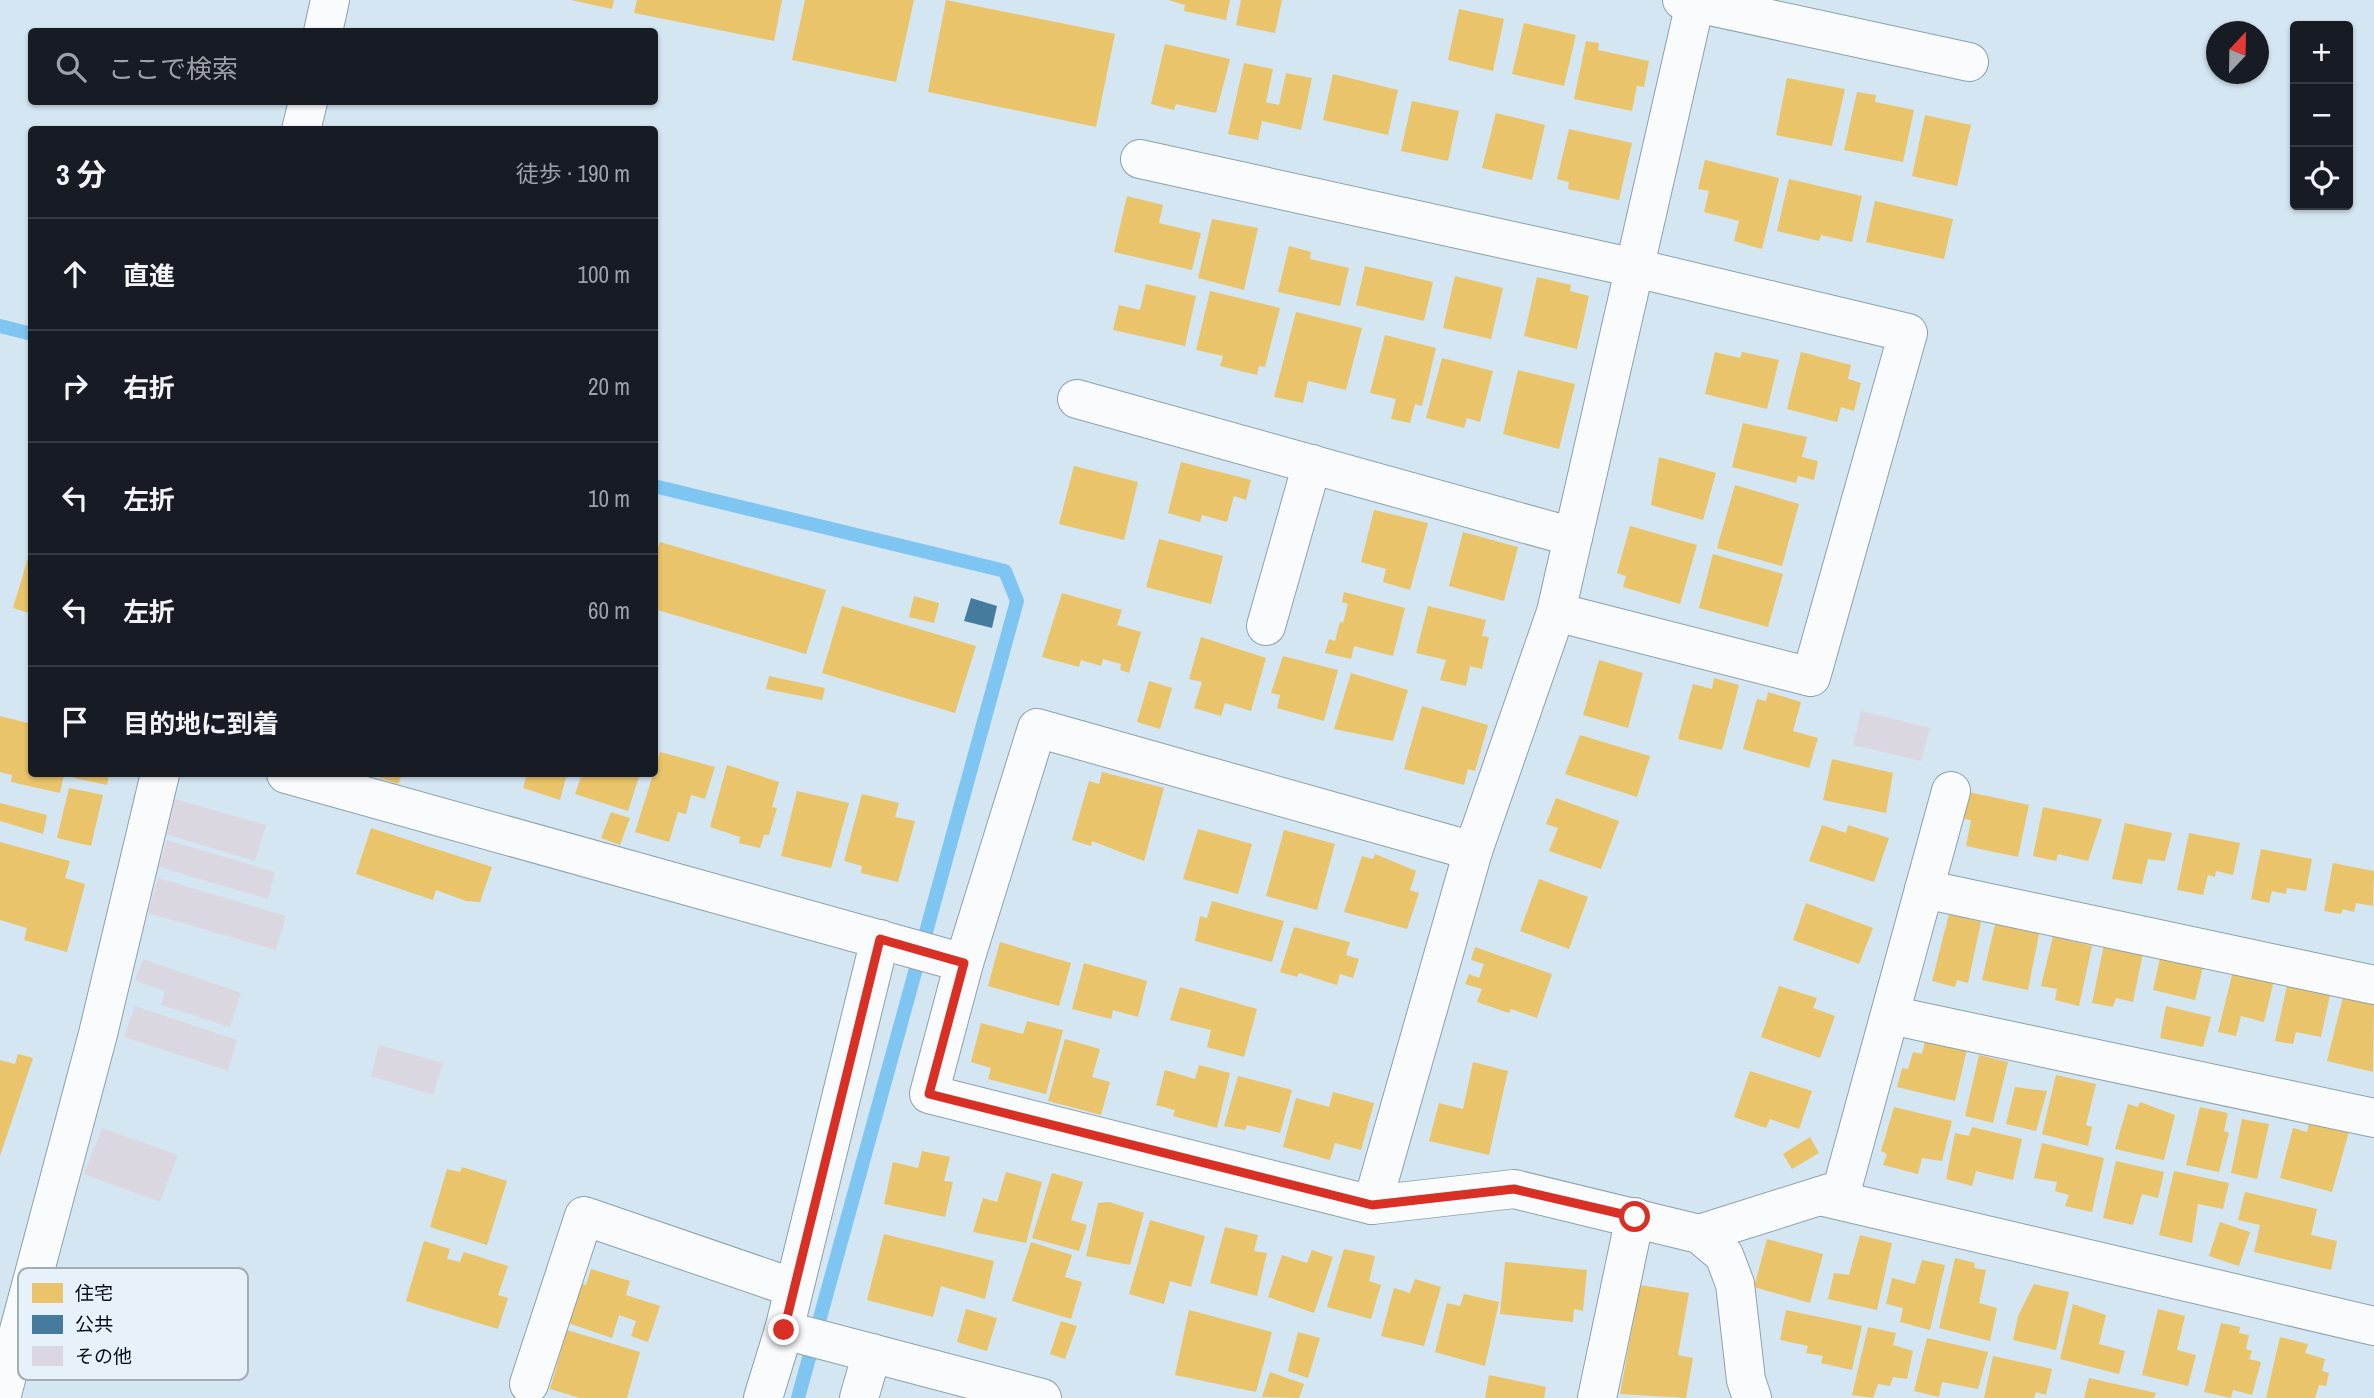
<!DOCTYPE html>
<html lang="ja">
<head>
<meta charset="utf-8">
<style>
	:root { --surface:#171b24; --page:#20242c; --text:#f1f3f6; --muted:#9ea1a6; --line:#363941 }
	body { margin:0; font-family:"Archivo Narrow","Noto Sans JP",sans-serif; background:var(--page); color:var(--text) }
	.controls { position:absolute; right:21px; top:21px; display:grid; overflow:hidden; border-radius:7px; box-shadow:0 2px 5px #0004 }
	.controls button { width:63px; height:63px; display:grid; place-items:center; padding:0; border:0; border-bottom:2px solid var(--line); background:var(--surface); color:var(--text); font:35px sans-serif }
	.compass { position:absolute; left:2206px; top:21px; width:63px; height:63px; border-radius:50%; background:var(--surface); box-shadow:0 2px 5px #0004; rotate:22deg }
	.stop { position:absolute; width:21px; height:21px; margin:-16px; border:5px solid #d93025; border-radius:50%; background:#fff }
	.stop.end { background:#d93025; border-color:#fff; box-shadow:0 2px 7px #0008 }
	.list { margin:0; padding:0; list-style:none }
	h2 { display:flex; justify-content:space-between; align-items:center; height:91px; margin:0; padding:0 28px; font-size:30px }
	h2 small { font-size:23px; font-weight:400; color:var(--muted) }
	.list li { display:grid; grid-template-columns:46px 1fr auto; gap:21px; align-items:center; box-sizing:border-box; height:112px; padding:0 28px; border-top:2px solid var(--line) }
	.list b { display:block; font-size:26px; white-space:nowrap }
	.list em { font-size:23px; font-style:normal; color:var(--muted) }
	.icon { flex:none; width:38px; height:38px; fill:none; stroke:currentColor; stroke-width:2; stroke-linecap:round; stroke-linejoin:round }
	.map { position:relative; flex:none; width:2374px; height:1398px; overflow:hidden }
	.search { position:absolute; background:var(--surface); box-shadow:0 2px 5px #0004; left:28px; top:28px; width:630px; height:77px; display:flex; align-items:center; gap:18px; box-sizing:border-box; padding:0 24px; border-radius:7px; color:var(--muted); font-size:26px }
	.panel { position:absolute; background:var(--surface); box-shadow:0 2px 5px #0004; left:28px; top:126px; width:630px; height:651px; border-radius:7px }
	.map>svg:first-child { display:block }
	.homes { fill:#e9c46a }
	.public { fill:#457b9d }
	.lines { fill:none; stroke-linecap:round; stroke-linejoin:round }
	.stream { stroke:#7fc5f1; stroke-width:14 }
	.building { fill:#dbd7e0 }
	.minor-casing { stroke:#8da0ac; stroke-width:40 }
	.minor { stroke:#f9fbfd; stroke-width:38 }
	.route { stroke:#d93025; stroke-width:9 }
	.key { fill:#e7f1f9; stroke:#a2adb6; stroke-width:2 }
	.key-label { font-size:19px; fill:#000e1a }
</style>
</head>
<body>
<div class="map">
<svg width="2374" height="1398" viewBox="0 0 2374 1398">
	<rect width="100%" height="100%" fill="#d4e6f2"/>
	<g class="homes">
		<path d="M571 0H614L612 9Z"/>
		<path d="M637 0H782L774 41 634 13Z"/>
		<path d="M805 0H914L896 82 792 60Z"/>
		<path d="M946 0 1115 34 1096 127 928 92Z"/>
		<path d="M1168 0H1230L1226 20 1184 11 1185 5Z"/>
		<path d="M1241 0H1282L1275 33 1236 25Z"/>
		<path d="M1459 9 1504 19 1493 71 1448 60Z"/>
		<path d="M1524 23 1576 35 1564 86 1512 74Z"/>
		<path d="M1586 41 1599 43 1598 50 1649 61 1644 87 1637 86 1632 111 1574 99Z"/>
		<path d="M1165 44 1230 59 1216 113 1176 104 1174 110 1151 104Z"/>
		<path d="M1244 63 1273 69 1266 102 1279 105 1286 73 1312 78 1301 130 1262 121 1258 140 1228 134Z"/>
		<path d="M1333 74 1398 90 1388 135 1323 120Z"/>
		<path d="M1787 78 1845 89 1832 146 1776 135Z"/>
		<path d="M1857 92 1876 95 1875 102 1914 110 1903 162 1844 150Z"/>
		<path d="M1412 101 1459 111 1448 161 1401 151Z"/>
		<path d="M1496 113 1545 125 1532 180 1482 168Z"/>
		<path d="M1925 115 1971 125 1957 186 1912 176Z"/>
		<path d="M1569 129 1632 143 1619 200 1568 189 1569 182 1557 179Z"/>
		<path d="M1705 160 1779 178 1762 249 1734 241 1739 221 1704 212 1709 191 1698 189Z"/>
		<path d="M1789 179 1862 196 1852 242 1821 235 1819 241 1777 231Z"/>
		<path d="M1127 196 1163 205 1159 223 1201 233 1192 270 1114 252Z"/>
		<path d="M1875 201 1953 219 1944 259 1866 242Z"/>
		<path d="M1212 219 1258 228 1244 290 1198 278Z"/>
		<path d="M1289 246 1311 252 1310 259 1349 268 1340 306 1278 292Z"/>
		<path d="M1365 266 1433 282 1424 321 1356 305Z"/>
		<path d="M1455 276 1503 288 1491 339 1443 328Z"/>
		<path d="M1537 277 1571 285 1570 291 1589 296 1577 349 1524 336Z"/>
		<path d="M1146 284 1196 296 1185 346 1113 330 1119 305 1140 310Z"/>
		<path d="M1210 291 1280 308 1265 367 1259 366 1257 375 1220 366 1223 356 1196 350Z"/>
		<path d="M1296 312 1362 328 1346 390 1308 381 1303 403 1274 397Z"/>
		<path d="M1385 335 1436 348 1422 406 1415 404 1410 423 1391 419 1396 399 1370 393Z"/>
		<path d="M1715 352 1740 358 1742 352 1779 360 1767 409 1705 394Z"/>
		<path d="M1801 352 1851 365 1848 379 1861 383 1854 411 1841 407 1837 422 1787 409Z"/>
		<path d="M1442 358 1493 371 1480 422 1467 418 1464 428 1426 418Z"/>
		<path d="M1518 370 1575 384 1559 449 1503 434Z"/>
		<path d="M1743 423 1807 437 1802 457 1818 461 1814 480 1798 476 1796 483 1732 467Z"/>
		<path d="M1659 457 1716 473 1703 520 1651 505Z"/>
		<path d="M1181 462 1251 480 1246 500 1234 496 1227 522 1202 515 1200 522 1168 513Z"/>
		<path d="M1074 466 1138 482 1124 540 1059 524Z"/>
		<path d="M1735 485 1799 504 1782 566 1717 548Z"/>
		<path d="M1374 510 1428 523 1410 590 1383 582 1386 569 1361 562Z"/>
		<path d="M1630 526 1697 545 1680 604 1623 587 1626 576 1617 573Z"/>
		<path d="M1463 532 1518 547 1504 601 1449 586Z"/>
		<path d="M1159 539 1223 556 1211 604 1146 587Z"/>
		<path d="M660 542 826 590 806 654 654 609V560Z"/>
		<path d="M31 548 32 549V614L13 608Z"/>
		<path d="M1713 554 1783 574 1768 627 1699 608Z"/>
		<path d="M1344 592 1405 608 1393 656 1354 646 1351 659 1325 653 1329 639 1335 641 1340 622 1343 623 1348 604 1342 602Z"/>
		<path d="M1062 593 1122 610 1117 625 1141 632 1129 673 1120 670 1121 664 1103 659 1101 666 1081 660 1079 667 1042 657Z"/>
		<path d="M914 596 939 603 934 623 909 617Z"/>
		<path d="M842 606 976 646 955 713 822 673Z"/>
		<path d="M1428 606 1486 620 1482 636 1489 637 1482 669 1470 666 1466 686 1440 680 1446 660 1416 653Z"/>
		<path d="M1201 637 1266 658 1251 711 1225 703 1221 716 1194 708 1202 682 1189 679Z"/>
		<path d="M1283 656 1338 670 1324 721 1277 708 1280 695 1271 693Z"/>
		<path d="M1599 660 1643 673 1628 728 1583 715Z"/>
		<path d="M1351 673 1408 690 1393 741 1334 729Z"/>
		<path d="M769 676 825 688 822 700 766 689Z"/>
		<path d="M1714 678 1739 685 1722 750 1678 739 1693 684 1712 689Z"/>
		<path d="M1149 681 1172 688 1160 729 1137 722Z"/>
		<path d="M1768 692 1801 702 1793 731 1818 738 1809 768 1743 749 1757 699 1766 701Z"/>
		<path d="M1422 706 1488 725 1475 771 1468 769 1464 785 1404 769Z"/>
		<path d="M0 716 32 724V774H64L60 793 11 782 12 775 0 772Z"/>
		<path d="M1580 735 1650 756 1637 797 1565 774Z"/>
		<path d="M660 752 715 767 705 799 691 795 686 814 678 812 669 842 635 832Z"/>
		<path d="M1832 759 1893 773 1886 813 1823 800Z"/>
		<path d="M727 765 779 782 772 807 777 808 769 835H764L760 848 739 843 740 837 710 827Z"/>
		<path d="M1102 772 1164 788 1144 861 1092 841 1091 846 1072 840 1089 781 1099 784Z"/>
		<path d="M75 774H109L107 785 74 778Z"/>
		<path d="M370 774H402L398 784Z"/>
		<path d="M527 774H567L560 800 523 788Z"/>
		<path d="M582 774H640L628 811 575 794Z"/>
		<path d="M69 788 103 795 91 846 57 838Z"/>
		<path d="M797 791 849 803 831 868 781 856Z"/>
		<path d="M1964 791 2029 805 2018 857 1966 846 1971 820 1958 818Z"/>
		<path d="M862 794 899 803 895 817 915 821 898 882 861 873 862 866 844 861Z"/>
		<path d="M1556 798 1619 821 1601 869 1549 851 1558 828 1546 824Z"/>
		<path d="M0 803 47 815 43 834 0 821Z"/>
		<path d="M2043 807 2102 819 2088 861 2058 854 2056 861 2033 856Z"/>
		<path d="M611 812 630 818 620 845 601 838Z"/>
		<path d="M2125 823 2172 833 2165 861 2148 859 2142 884 2112 879Z"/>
		<path d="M1822 825 1846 833 1848 825 1889 838 1874 882 1809 861Z"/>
		<path d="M371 828 492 867 480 902 466 901 436 890 433 900 356 874Z"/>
		<path d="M1198 829 1252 844 1238 894 1183 879Z"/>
		<path d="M1284 830 1335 844 1317 910 1266 896Z"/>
		<path d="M2189 833 2240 843 2233 875 2216 871 2215 877 2208 875 2203 895 2177 890Z"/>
		<path d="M0 842 70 861 65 878 85 884 67 952 24 940 27 928 0 920Z"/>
		<path d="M2261 849 2312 859 2306 891 2287 888 2286 894 2272 891 2269 903 2251 899Z"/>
		<path d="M1375 854 1416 871 1410 890 1419 893 1407 929 1344 912 1362 856 1373 859Z"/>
		<path d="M2333 863 2374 871 2373 906 2356 903 2354 912 2343 909 2341 914 2324 911Z"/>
		<path d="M1539 879 1588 897 1569 949 1520 931Z"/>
		<path d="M1212 901 1284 921 1272 962 1195 941 1200 916 1207 918Z"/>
		<path d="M1806 903 1873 928 1859 964 1793 940Z"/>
		<path d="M1949 914 1981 922 1968 983 1957 980 1955 987 1932 981Z"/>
		<path d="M1996 920 2040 929 2028 990 1982 980Z"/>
		<path d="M1294 927 1350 942 1346 955 1359 959 1353 978 1340 974 1337 985 1299 973 1297 977 1280 972Z"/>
		<path d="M2053 936 2092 946 2079 1006 2055 1000 2057 989 2041 986Z"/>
		<path d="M1000 942 1071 963 1059 1006 988 986Z"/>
		<path d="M2104 944 2143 953 2133 1002 2116 998 2113 1007 2092 1003Z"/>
		<path d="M1475 947 1552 974 1537 1018 1511 1009 1509 1013 1477 1002 1482 989 1465 984 1469 974 1479 978 1484 964 1471 960Z"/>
		<path d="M2160 958 2203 967 2195 1000 2153 990Z"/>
		<path d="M1084 963 1147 981 1138 1017 1113 1010 1111 1019 1072 1009Z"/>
		<path d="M2234 967 2275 976 2264 1022 2241 1016 2236 1036 2218 1032Z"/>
		<path d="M2288 981 2331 990 2321 1037 2296 1032 2293 1044 2275 1041Z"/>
		<path d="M1779 986 1817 998 1813 1008 1835 1016 1820 1058 1761 1037Z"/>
		<path d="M1180 987 1257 1009 1244 1057 1207 1047 1211 1030 1170 1020Z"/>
		<path d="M2344 993 2374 1000 2373 1072 2327 1061Z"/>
		<path d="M2166 1006 2211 1017 2203 1047 2160 1038Z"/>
		<path d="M1027 1021 1063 1030 1046 1094 988 1079 991 1068 971 1062 981 1023 1023 1034Z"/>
		<path d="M1065 1039 1100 1049 1092 1077 1110 1082 1101 1115 1048 1101Z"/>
		<path d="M1925 1041 1967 1049 1955 1101 1897 1087 1902 1068 1908 1069 1913 1052 1922 1054Z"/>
		<path d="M18 1054 33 1058 0 1156V1060L15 1064Z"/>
		<path d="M1979 1055 2008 1062 1993 1123 1965 1116Z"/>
		<path d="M1473 1062 1508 1071 1489 1155 1429 1141 1439 1103 1463 1109Z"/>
		<path d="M1199 1065 1230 1073 1217 1128 1173 1116 1175 1110 1156 1105 1165 1070 1195 1079Z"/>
		<path d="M1750 1071 1812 1091 1799 1129 1770 1119 1766 1128 1734 1117Z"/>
		<path d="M2056 1075 2096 1084 2086 1125 2092 1127 2088 1146 2042 1134Z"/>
		<path d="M1238 1076 1292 1090 1280 1133 1247 1125 1245 1130 1224 1126Z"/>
		<path d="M2015 1087 2047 1091 2036 1131 2006 1124Z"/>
		<path d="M1333 1092 1374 1103 1361 1150 1335 1143 1330 1160 1283 1147 1296 1098 1329 1107Z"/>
		<path d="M2140 1102 2175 1115 2164 1160 2115 1149 2128 1104 2138 1107Z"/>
		<path d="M1894 1107 1952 1121 1942 1161 1922 1158 1918 1174 1883 1165 1887 1154 1881 1151Z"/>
		<path d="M2200 1107 2228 1113 2224 1131 2229 1133 2219 1172 2186 1165Z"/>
		<path d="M2311 1116 2350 1128 2332 1192 2280 1178 2293 1128 2307 1132Z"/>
		<path d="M2242 1119 2269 1124 2257 1179 2231 1173Z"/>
		<path d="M1972 1127 2022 1139 2013 1180 1976 1171 1972 1186 1946 1179 1955 1133 1969 1136Z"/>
		<path d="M1810 1137 1819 1153 1792 1169 1783 1154Z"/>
		<path d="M2042 1143 2104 1158 2092 1212 2065 1206 2069 1195 2055 1191 2057 1182 2034 1178Z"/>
		<path d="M922 1151 950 1157 944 1181 953 1182 945 1217 884 1204 893 1162 918 1168Z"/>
		<path d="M2116 1161 2164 1172 2158 1198 2142 1194 2133 1225 2103 1218Z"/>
		<path d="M462 1167 507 1181 487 1245 430 1227 447 1169 460 1172Z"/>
		<path d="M2174 1171 2229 1183 2223 1209 2198 1204 2192 1243 2159 1235Z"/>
		<path d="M1006 1172 1042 1182 1026 1243 973 1232 983 1198 997 1202Z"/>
		<path d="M1052 1173 1083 1182 1071 1220 1087 1225 1079 1251 1032 1238Z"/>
		<path d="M2245 1192 2317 1209 2311 1235 2337 1241 2331 1270 2254 1252 2260 1225 2238 1220Z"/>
		<path d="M1109 1202 1144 1213 1130 1265 1086 1256 1098 1203Z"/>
		<path d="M1150 1220 1205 1236 1191 1287 1170 1281 1164 1304 1129 1294Z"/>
		<path d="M2220 1222 2250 1232 2239 1266 2209 1256Z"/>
		<path d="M1225 1227 1258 1235 1254 1251 1267 1253 1257 1296 1210 1283Z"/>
		<path d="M884 1234 994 1261 985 1299 941 1286 933 1317 867 1300Z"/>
		<path d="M1860 1235 1892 1243 1877 1310 1828 1299 1834 1273 1849 1275Z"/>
		<path d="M1767 1239 1823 1254 1810 1303 1754 1287Z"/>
		<path d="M424 1241 450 1249 447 1259 460 1262 464 1252 508 1266 498 1295 508 1298 498 1329 406 1301Z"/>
		<path d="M1031 1242 1072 1255 1065 1277 1082 1282 1071 1319 1012 1301Z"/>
		<path d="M1344 1249 1375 1256 1369 1281 1381 1285 1371 1319 1327 1307Z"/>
		<path d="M1312 1250 1333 1257 1314 1313 1268 1297 1282 1255 1307 1263Z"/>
		<path d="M1955 1258 1975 1263 1974 1268 1986 1270 1979 1303 1997 1308 1990 1341 1939 1328Z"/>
		<path d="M1922 1260 1945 1265 1930 1330 1900 1322 1903 1308 1886 1304 1892 1278 1915 1284Z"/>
		<path d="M1505 1262 1587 1270 1583 1311 1574 1309 1573 1322 1500 1314Z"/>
		<path d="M591 1269 630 1281 626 1295 660 1306 648 1342 631 1336 636 1321 619 1315 612 1338 565 1322 578 1282 586 1285Z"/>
		<path d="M1415 1279 1441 1287 1424 1346 1381 1336 1394 1288 1410 1293Z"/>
		<path d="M2034 1284 2069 1292 2056 1350 2013 1340 2018 1316Z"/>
		<path d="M1640 1285 1689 1293 1678 1355 1693 1358 1686 1398 1620 1394Z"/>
		<path d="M1464 1294 1499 1302 1485 1366 1435 1352 1447 1303 1460 1306Z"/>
		<path d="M2073 1304 2106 1315 2099 1344 2125 1351 2119 1374 2060 1359Z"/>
		<path d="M966 1309 997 1318 987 1351 957 1342Z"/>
		<path d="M2158 1309 2185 1316 2177 1350 2196 1355 2188 1386 2142 1375Z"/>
		<path d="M1189 1310 1272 1332 1256 1392 1175 1375Z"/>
		<path d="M1786 1310 1862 1326 1852 1370 1821 1363 1823 1356 1806 1353 1808 1346 1780 1340Z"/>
		<path d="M1061 1321 1077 1326 1065 1359 1050 1354Z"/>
		<path d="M2221 1323 2240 1327 2239 1333 2249 1335 2246 1349 2252 1351 2249 1359 2261 1362 2252 1395 2233 1390 2231 1398 2204 1392Z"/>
		<path d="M1868 1327 1896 1333 1893 1345 1913 1351 1907 1379 1893 1377 1890 1386 1878 1384 1873 1398 1852 1395Z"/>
		<path d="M567 1330 640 1352 627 1398H580L550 1389Z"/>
		<path d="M1298 1332 1320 1338 1308 1378 1288 1371Z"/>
		<path d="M2280 1337 2308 1344 2305 1353 2325 1359 2322 1371 2329 1373 2326 1386 2319 1385 2315 1398H2266Z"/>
		<path d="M1927 1338 1988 1352 1978 1389 1942 1382 1939 1397 1914 1391Z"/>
		<path d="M1993 1356 2052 1369 2046 1395 2036 1392 2034 1398H1984Z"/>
		<path d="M1270 1372 1304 1384 1299 1398 1262 1397Z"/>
		<path d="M1489 1375 1546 1387 1544 1398H1485Z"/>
		<path d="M2089 1378 2156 1393 2154 1398H2084Z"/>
	</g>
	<path class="public" d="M971 598 997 606 992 628 964 621Z"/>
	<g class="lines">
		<g class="stream">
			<path d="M0 326 32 334"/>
			<path d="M654 486 1005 571 1017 601 798 1398"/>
		</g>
	</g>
	<g class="building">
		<path d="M1861 711 1930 728 1921 761 1853 745Z"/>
		<path d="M175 799 266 825 255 861 165 834Z"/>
		<path d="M167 840 275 872 268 899 159 867Z"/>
		<path d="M158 878 286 916 276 950 148 913Z"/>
		<path d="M143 959 241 993 230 1027 161 1005 165 991 135 981Z"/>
		<path d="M135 1006 237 1040 228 1071 124 1037Z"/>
		<path d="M379 1045 443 1063 433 1095 371 1076Z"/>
		<path d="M102 1128 178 1155 160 1202 84 1174Z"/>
	</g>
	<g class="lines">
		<defs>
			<g id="minor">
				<path d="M1682 0 1969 62"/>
				<path d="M323 32 330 0"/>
				<path d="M301 130 308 102"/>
				<path d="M1140 159 1635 268 1908 333 1811 677 1556 612"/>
				<path d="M1077 399 1573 537"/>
				<path d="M1266 626 1312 464"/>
				<path d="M286 774 964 963"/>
				<path d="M1473 851 1037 728 964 963 929 1094 1372 1205 1514 1189 1699 1234 1724 1255 1735 1284 1746 1380 1752 1398"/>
				<path d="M1924 889 2374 985"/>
				<path d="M1890 1015 2374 1118"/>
				<path d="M1820 1196 2374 1326"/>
				<path d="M1372 1205 1473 851 1556 612 1695 3"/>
				<path d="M1699 1234 1842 1189 1951 791"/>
				<path d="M784 1330 1042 1398"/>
				<path d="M529 1384 584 1216 794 1288"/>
				<path d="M1 1398 98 1034 160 774"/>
				<path d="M763 1398 784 1330 880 939"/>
				<path d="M859 1398 872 1353"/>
				<path d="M1597 1398 1635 1217"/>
			</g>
		</defs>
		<use href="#minor" class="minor-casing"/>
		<use href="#minor" class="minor"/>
	</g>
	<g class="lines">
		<path class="route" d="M784 1330 880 939 964 963 929 1094 1372 1205 1514 1189 1635 1217"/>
	</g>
	<rect x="18" y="1268" width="230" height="112" rx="10" class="key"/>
	<rect x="32" y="1283" width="31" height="20" fill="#e9c46a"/>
	<rect x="32" y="1315" width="31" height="19" fill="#457b9d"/>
	<rect x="32" y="1346" width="31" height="20" fill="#dbd7e0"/>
	<g class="key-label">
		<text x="75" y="1300">住宅</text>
		<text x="75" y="1331">公共</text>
		<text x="75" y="1363">その他</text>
	</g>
</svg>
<div class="controls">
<button>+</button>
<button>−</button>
<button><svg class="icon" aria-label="locate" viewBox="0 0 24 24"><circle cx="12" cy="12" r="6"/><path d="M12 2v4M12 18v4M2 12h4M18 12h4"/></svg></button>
</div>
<svg class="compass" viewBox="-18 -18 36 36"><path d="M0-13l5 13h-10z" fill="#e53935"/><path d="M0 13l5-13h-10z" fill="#9ea1a6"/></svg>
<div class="stop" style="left:1635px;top:1217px"></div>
<div class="stop end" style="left:784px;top:1330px"></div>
<div class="search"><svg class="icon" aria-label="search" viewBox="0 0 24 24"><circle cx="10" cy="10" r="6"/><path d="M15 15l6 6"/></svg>ここで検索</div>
<section class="panel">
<h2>3 分<small>徒歩 · 190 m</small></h2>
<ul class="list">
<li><svg class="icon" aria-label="ahead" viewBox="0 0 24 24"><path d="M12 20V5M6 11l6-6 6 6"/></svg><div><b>直進</b></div><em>100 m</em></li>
<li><svg class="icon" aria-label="right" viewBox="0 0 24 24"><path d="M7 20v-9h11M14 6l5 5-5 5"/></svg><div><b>右折</b></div><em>20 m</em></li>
<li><svg class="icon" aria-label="left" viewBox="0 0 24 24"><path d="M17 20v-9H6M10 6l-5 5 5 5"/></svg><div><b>左折</b></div><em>10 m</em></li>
<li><svg class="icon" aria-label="left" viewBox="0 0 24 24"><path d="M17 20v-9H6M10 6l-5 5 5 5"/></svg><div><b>左折</b></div><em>60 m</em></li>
<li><svg class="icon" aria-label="arrive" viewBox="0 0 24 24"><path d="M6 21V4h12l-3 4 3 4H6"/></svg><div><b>目的地に到着</b></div></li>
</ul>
</section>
</div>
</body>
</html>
